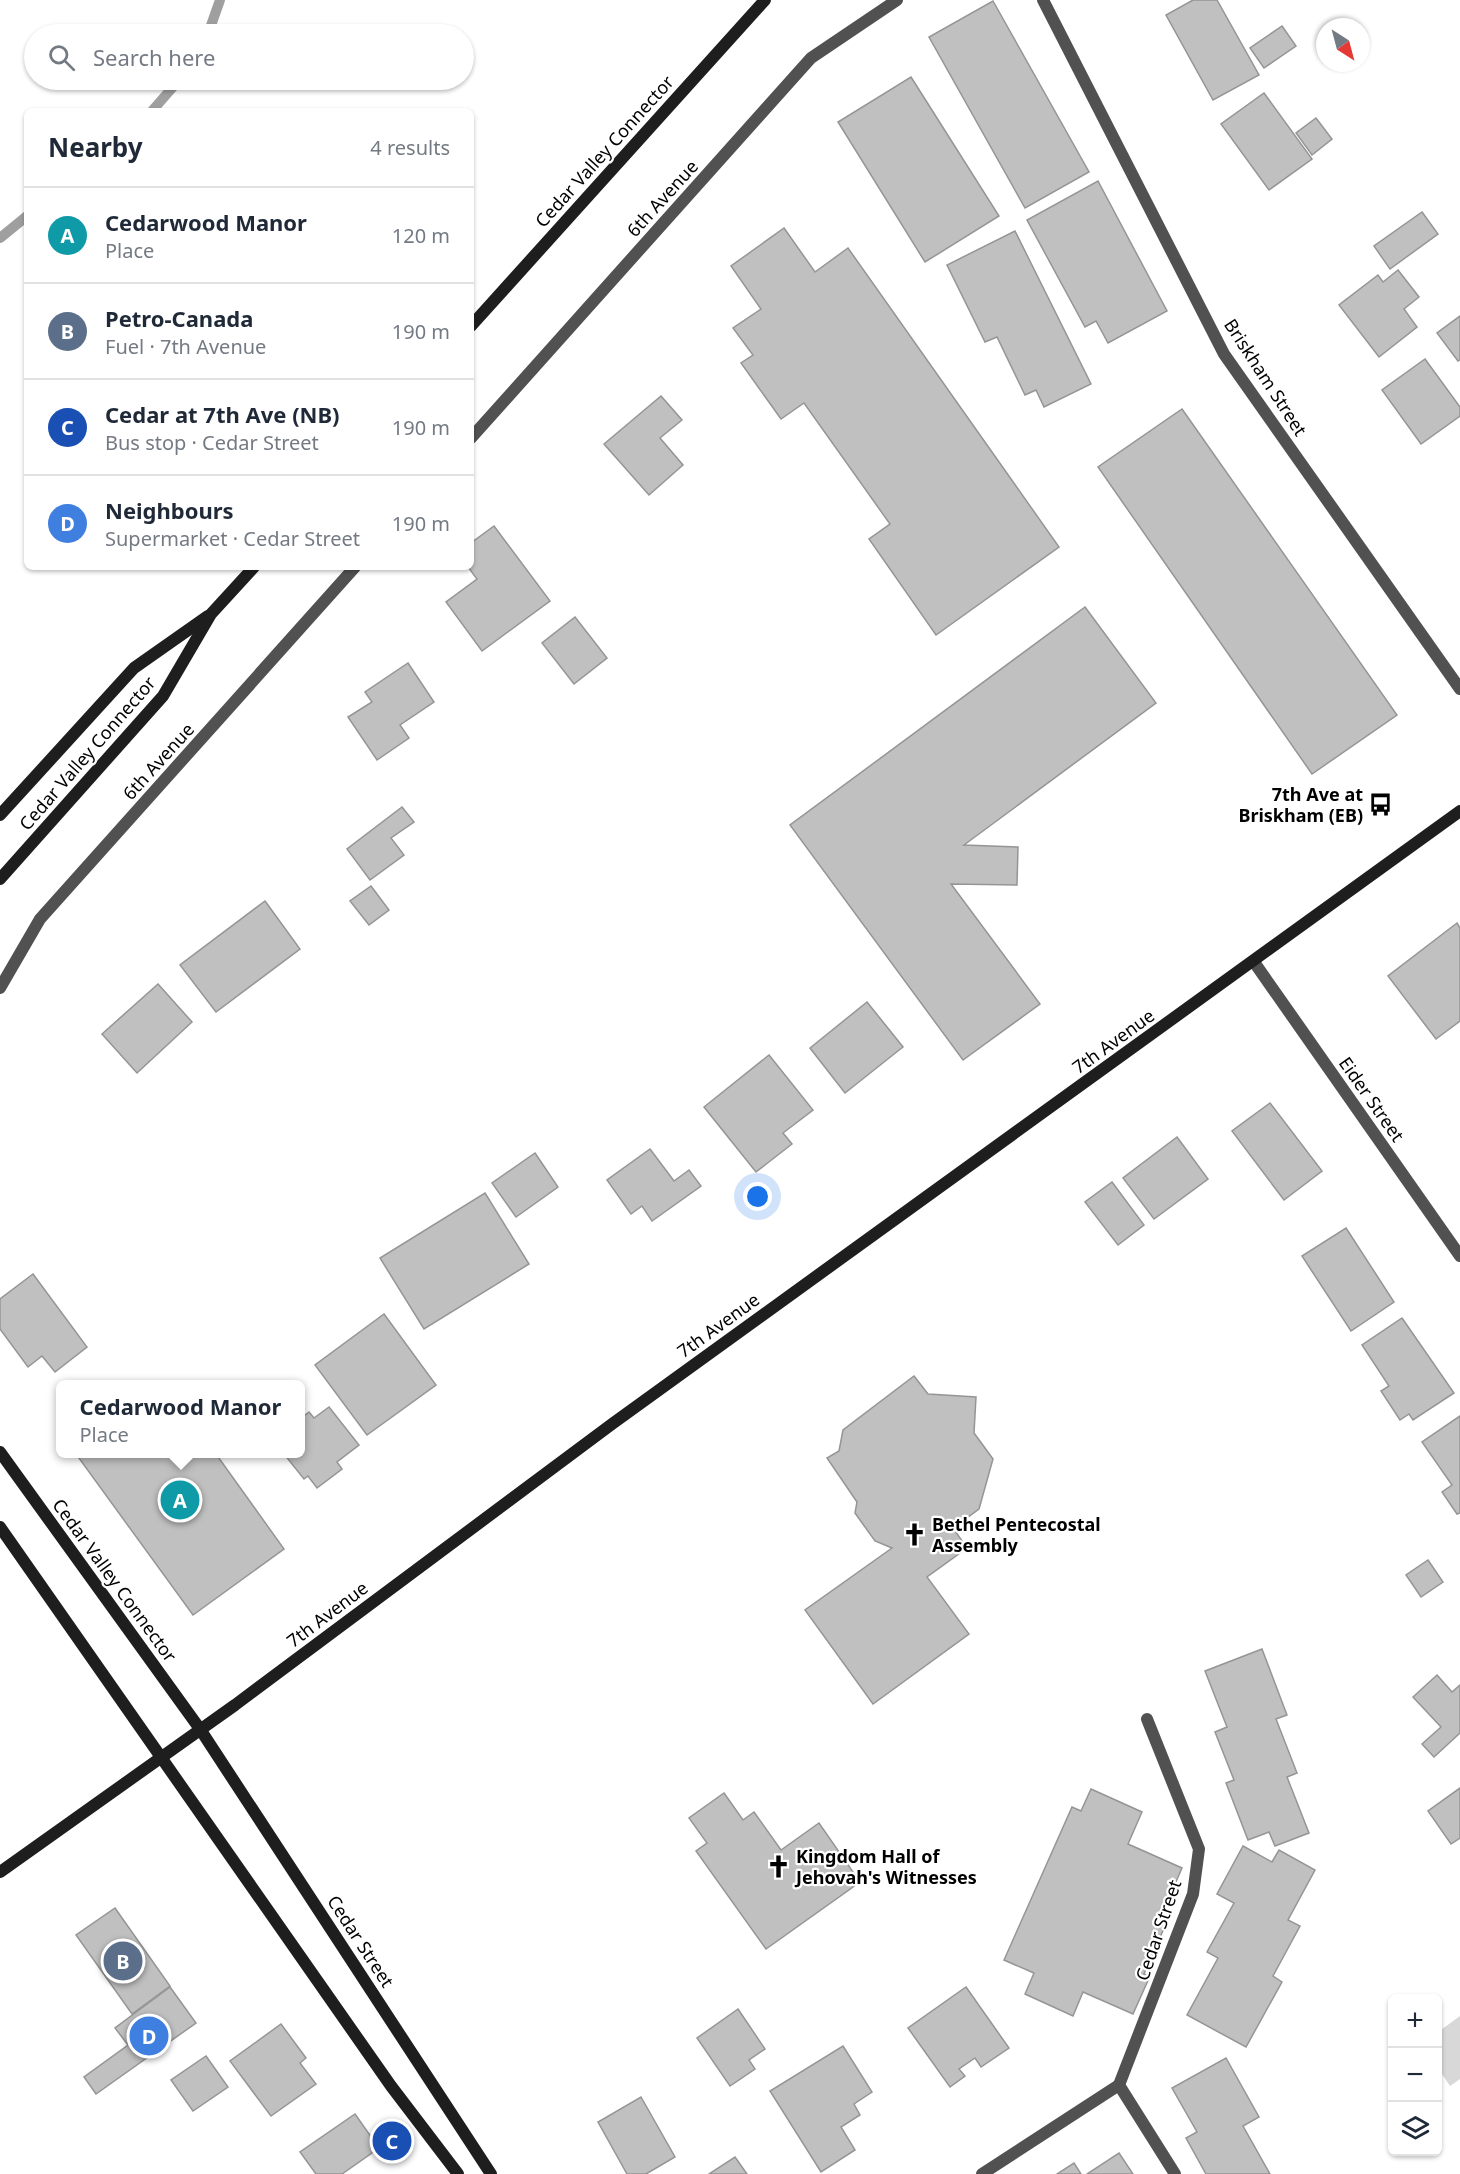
<!DOCTYPE html>
<html lang="en">
<head>
<meta charset="utf-8">
<style>
	:root { --surface:#fff; --page:#f2f2f3; --text:#1f2937; --muted:#747a83; --line:#e0e1e3; --accent:#000 }
	body { margin:0; font-family:"Noto Sans",sans-serif; background:var(--page); color:var(--text) }
	.controls { position:absolute; right:18px; bottom:18px; display:grid; overflow:hidden; border-radius:9px; box-shadow:0 2px 4px #0004 }
	.controls button { width:54px; height:54px; display:grid; place-items:center; padding:0; border:0; border-bottom:2px solid var(--line); background:var(--surface); color:var(--text); font:30px sans-serif }
	.compass { position:absolute; left:1316px; top:18px; width:54px; height:54px; border-radius:50%; background:var(--surface); box-shadow:0 2px 4px #0004; rotate:144deg }
	.you { position:absolute; left:758px; top:1197px; width:21px; height:21px; margin:-15px; border:4px solid #fff; border-radius:50%; background:#1a73e8; box-shadow:0 0 0 9px #1a73e833 }
	.badge { display:grid; place-items:center; width:39px; height:39px; border-radius:50%; background:var(--accent); color:#fff; font-size:20px; font-weight:700 }
	.pin { position:absolute; translate:-50% -50%; border:3px solid #fff; box-shadow:0 2px 6px #0006 }
	.popup { position:absolute; left:56px; top:1380px; width:249px; height:78px; box-sizing:border-box; display:grid; place-content:center; border-radius:9px; background:var(--surface); filter:drop-shadow(0 2px 4px #0005); font-size:20px; white-space:nowrap; color:var(--muted) }
	.popup b { font-size:22px; color:var(--text) }
	.popup::after { content:''; position:absolute; left:50%; top:100%; margin-left:-12px; border:12px solid transparent; border-top-color:var(--surface) }
	.list { margin:0; padding:0; list-style:none }
	h2 { display:flex; justify-content:space-between; align-items:center; height:78px; margin:0; padding:0 24px; font-size:26px }
	h2 small { font-size:20px; font-weight:400; color:var(--muted) }
	.list li { display:grid; grid-template-columns:39px 1fr auto; gap:18px; align-items:center; box-sizing:border-box; height:96px; padding:0 24px; border-top:2px solid var(--line) }
	.list b { display:block; font-size:22px; white-space:nowrap }
	.list p { margin:0; font-size:20px; white-space:nowrap; color:var(--muted) }
	.list em { font-size:20px; font-style:normal; color:var(--muted) }
	.icon { flex:none; width:33px; height:33px; fill:none; stroke:currentColor; stroke-width:2; stroke-linecap:round; stroke-linejoin:round }
	.map { position:relative; flex:none; width:1460px; height:2174px; overflow:hidden }
	.search { position:absolute; background:var(--surface); box-shadow:0 2px 4px #0004; left:24px; top:24px; width:450px; height:66px; display:flex; align-items:center; gap:15px; box-sizing:border-box; padding:0 21px; border-radius:33px; color:var(--muted); font-size:22px }
	.panel { position:absolute; background:var(--surface); box-shadow:0 2px 4px #0004; left:24px; top:108px; width:450px; height:462px; border-radius:9px }
	.map>svg:first-child { display:block }
	.green { fill:#d8d8d8 }
	.lines { fill:none; stroke-linecap:round; stroke-linejoin:round }
	.stream { stroke:#9f9f9f; stroke-width:10 }
	.building { fill:#c0c0c0; stroke:#959595; stroke-width:1.5 }
	.street { stroke:#515151; stroke-width:12 }
	.secondary { stroke:#1e1e1e; stroke-width:12 }
	.labels { text-anchor:middle; dominant-baseline:central; stroke-width:4.5; stroke-linejoin:round; paint-order:stroke }
	.street-label { font-size:18px; fill:#000; stroke:#fff }
	.poi-label { font-size:18px; font-weight:bold; fill:#000; stroke:#fff; text-anchor:start }
</style>
</head>
<body>
<div class="map">
<svg width="1460" height="2174" viewBox="0 0 1460 2174">
	<rect width="100%" height="100%" fill="#fff"/>
	<path class="green" d="M1460 2016V2079L1450 2086 1438 2068V2032Z"/>
	<g class="lines">
		<g class="stream">
			<path d="M208 34 220 0"/>
			<path d="M152 111 179 80"/>
			<path d="M0 238 27 216"/>
		</g>
	</g>
	<g class="building">
		<path d="M1193 0H1217L1259 75 1213 100 1166 15Z"/>
		<path d="M993 1 1089 172 1025 208 929 37Z"/>
		<path d="M1282 26 1296 46 1264 68 1250 48Z"/>
		<path d="M911 77 999 216 925 262 838 122Z"/>
		<path d="M1264 93 1312 159 1269 190 1221 124Z"/>
		<path d="M1316 118 1332 139 1312 155 1296 133Z"/>
		<path d="M1098 181 1167 311 1108 343 1096 321 1085 327 1027 220Z"/>
		<path d="M1422 212 1438 234 1390 269 1374 246Z"/>
		<path d="M784 228 815 272 848 248 1059 547 936 635 869 539 890 524 804 403 781 419 741 363 753 355 733 328 761 309 731 266Z"/>
		<path d="M1015 231 1091 384 1044 407 1036 390 1025 395 997 337 985 342 947 265Z"/>
		<path d="M1398 270 1419 297 1404 309 1417 327 1379 357 1339 305 1378 275 1383 282Z"/>
		<path d="M1460 316V360L1458 361 1437 333Z"/>
		<path d="M1425 359 1460 407V416L1421 444 1382 390Z"/>
		<path d="M661 396 682 420 660 438 683 465 649 495 604 444Z"/>
		<path d="M1182 409 1397 715 1312 774 1098 467Z"/>
		<path d="M494 526 550 601 482 651 446 602 477 579 468 567H471V543Z"/>
		<path d="M1085 607 1156 703 964 845 1018 847 1017 885 951 884 1040 1004 963 1060 790 825Z"/>
		<path d="M575 617 607 658 574 684 542 643Z"/>
		<path d="M408 663 434 702 400 725 409 738 377 760 348 717 372 702 365 692Z"/>
		<path d="M402 807 414 822 391 838 404 855 370 880 347 849Z"/>
		<path d="M371 886 389 910 369 925 350 901Z"/>
		<path d="M265 901 300 949 216 1012 180 965Z"/>
		<path d="M1457 923 1460 928V1021L1436 1039 1388 976Z"/>
		<path d="M158 984 192 1022 137 1073 102 1034Z"/>
		<path d="M867 1002 903 1047 845 1093 810 1048Z"/>
		<path d="M769 1055 813 1110 783 1133 792 1144 756 1172 704 1107Z"/>
		<path d="M1270 1103 1322 1171 1284 1200 1232 1131Z"/>
		<path d="M1177 1137 1208 1179 1154 1219 1123 1178Z"/>
		<path d="M650 1149 674 1181 689 1170 701 1186 652 1221 642 1206 631 1214 607 1180Z"/>
		<path d="M535 1153 558 1187 516 1217 492 1183Z"/>
		<path d="M1112 1182 1144 1225 1118 1245 1085 1202Z"/>
		<path d="M485 1193 529 1264 424 1329 380 1258Z"/>
		<path d="M1346 1228 1394 1302 1351 1331 1302 1256Z"/>
		<path d="M33 1274 87 1347 55 1372 42 1356 28 1367 0 1329V1299Z"/>
		<path d="M384 1314 436 1385 367 1435 315 1365Z"/>
		<path d="M1402 1318 1454 1393 1413 1420 1409 1414 1400 1420 1381 1391 1389 1386 1362 1345Z"/>
		<path d="M914 1376 928 1394 976 1397 974 1433 993 1459 979 1509 953 1528 967 1548 927 1577 969 1634 873 1704 805 1610 892 1548 875 1541 855 1513 857 1502 827 1458 839 1451 843 1430Z"/>
		<path d="M329 1407 359 1445 337 1462 342 1469 317 1488 308 1476 304 1479 284 1454H300V1419L309 1412 314 1418Z"/>
		<path d="M1460 1416V1513L1457 1514 1442 1492 1452 1485 1422 1442Z"/>
		<path d="M76 1454H216L284 1549 193 1615Z"/>
		<path d="M1428 1560 1443 1582 1421 1597 1406 1575Z"/>
		<path d="M1262 1649 1287 1715 1276 1719 1297 1773 1287 1777 1309 1833 1275 1846 1269 1832 1248 1840 1226 1783 1234 1780 1215 1732 1227 1727 1205 1671Z"/>
		<path d="M1437 1675 1452 1692 1460 1685V1733L1434 1757 1422 1744 1441 1727 1413 1697Z"/>
		<path d="M1460 1788V1838L1451 1844 1428 1811Z"/>
		<path d="M1091 1789 1142 1812 1128 1844 1182 1868 1162 1914 1169 1917 1144 1974 1150 1976 1133 2014 1083 1992 1073 2016 1025 1994 1034 1973 1004 1960 1072 1807 1081 1811Z"/>
		<path d="M724 1793 743 1820 754 1812 781 1850 819 1823 860 1882 766 1949 696 1851 707 1843 689 1818Z"/>
		<path d="M1243 1846 1272 1862 1279 1850 1315 1870 1288 1920 1300 1926 1273 1976 1282 1982 1246 2047 1187 2015 1218 1958 1207 1952 1234 1903 1217 1894Z"/>
		<path d="M115 1908 170 1986 132 2014 76 1935Z"/>
		<path d="M170 1987 196 2023 96 2094 84 2077 128 2045 115 2028Z"/>
		<path d="M966 1987 1009 2048 981 2067 975 2058 959 2069 965 2076 950 2087 908 2028Z"/>
		<path d="M738 2009 765 2049 749 2060 755 2069 730 2086 697 2038Z"/>
		<path d="M281 2024 306 2058 300 2063 316 2084 271 2116 230 2061Z"/>
		<path d="M843 2046 872 2092 854 2104 860 2115 841 2127 855 2150 821 2172 770 2091Z"/>
		<path d="M206 2056 228 2087 193 2111 171 2080Z"/>
		<path d="M1226 2058 1259 2117 1243 2126 1270 2174H1206L1186 2138 1197 2132 1172 2088Z"/>
		<path d="M641 2097 675 2157 646 2174H627L598 2122Z"/>
		<path d="M355 2114 379 2148 342 2174H316L300 2152Z"/>
		<path d="M1119 2153 1133 2174H1087Z"/>
		<path d="M735 2157 747 2174H709Z"/>
		<path d="M1074 2163 1081 2174H1057Z"/>
	</g>
	<g class="lines">
		<g class="street">
			<path d="M1043 0 1224 354 1460 689"/>
			<path d="M471 438 811 58 897 0"/>
			<path d="M1254 962 1460 1256"/>
			<path d="M0 988 40 919 355 567"/>
			<path d="M1147 1719 1199 1849 1193 1894 1119 2085 1175 2174"/>
			<path d="M982 2174 1119 2085"/>
		</g>
		<g class="secondary">
			<path d="M471 326 765 0"/>
			<path d="M0 815 134 668 208 616"/>
			<path d="M0 879 163 696 211 614 254 567"/>
			<path d="M0 1452 200 1729 491 2174"/>
			<path d="M0 1527 391 2086 458 2174"/>
			<path d="M0 1872 235 1705 612 1424 1460 811"/>
		</g>
	</g>
	<defs>
		<symbol id="bus-bare" viewBox="-9 -9 18 18"><path d="M-5-6H5V4H4V6H2V4H-2V6H-4V4H-5ZM-3.5-4V0h7V-4ZM-3.5 1.2v1.5H-2V1.2ZM2 1.2v1.5H3.5V1.2Z" fill="#000" stroke="#fff" stroke-width="2.5" paint-order="stroke"/></symbol>
		<symbol id="church-bare" viewBox="-9 -9 18 18"><path d="M-1.2-6h2.4v3.5h3.3v2.4h-3.3V6h-2.4V-.1h-3.3v-2.4h3.3Z" fill="#000" stroke="#fff" stroke-width="2.5" paint-order="stroke"/></symbol>
	</defs>
	<g fill-rule="evenodd">
		<use href="#bus-bare" x="1364" y="788" width="33" height="33"/>
		<use href="#church-bare" x="898" y="1518" width="33" height="33"/>
		<use href="#church-bare" x="762" y="1850" width="33" height="33"/>
	</g>
	<g class="labels">
		<g class="street-label">
			<text transform="translate(604 151) rotate(-48)">Cedar Valley Connector</text>
			<text transform="translate(662 198) rotate(-48)">6th Avenue</text>
			<text transform="translate(1266 377) rotate(57)">Briskham Street</text>
			<text transform="translate(87 753) rotate(-49)">Cedar Valley Connector</text>
			<text transform="translate(158 761) rotate(-48)">6th Avenue</text>
			<text transform="translate(1113 1041) rotate(-36)">7th Avenue</text>
			<text transform="translate(1372 1099) rotate(55)">Eider Street</text>
			<text transform="translate(718 1325) rotate(-36)">7th Avenue</text>
			<text transform="translate(115 1580) rotate(54)">Cedar Valley Connector</text>
			<text transform="translate(327 1614) rotate(-37)">7th Avenue</text>
			<text transform="translate(1158 1930) rotate(-71)">Cedar Street</text>
			<text transform="translate(361 1941) rotate(57)">Cedar Street</text>
		</g>
		<g class="poi-label">
			<text x="1363" y="794" text-anchor="end">7th Ave at<tspan x="1363" dy="21">Briskham (EB)</tspan></text>
			<text x="932" y="1524">Bethel Pentecostal<tspan x="932" dy="21">Assembly</tspan></text>
			<text x="796" y="1856">Kingdom Hall of<tspan x="796" dy="21">Jehovah's Witnesses</tspan></text>
		</g>
	</g>
</svg>
<div class="controls">
<button>+</button>
<button>−</button>
<button><svg class="icon" aria-label="layers" viewBox="0 0 24 24"><path d="M12 4l9 5-9 5-9-5zM3 14l9 5 9-5"/></svg></button>
</div>
<svg class="compass" viewBox="-18 -18 36 36"><path d="M0-13l5 13h-10z" fill="#e53935"/><path d="M0 13l5-13h-10z" fill="#747a83"/></svg>
<div class="you"></div>
<div class="pin badge" style="left:180px;top:1500px;background:#0f9aa8">A</div>
<div class="popup"><b>Cedarwood Manor</b>Place</div>
<div class="pin badge" style="left:123px;top:1961px;background:#5c6f8a">B</div>
<div class="pin badge" style="left:392px;top:2141px;background:#1a4fb4">C</div>
<div class="pin badge" style="left:149px;top:2036px;background:#3f7fe0">D</div>
<div class="search"><svg class="icon" aria-label="search" viewBox="0 0 24 24"><circle cx="10" cy="10" r="6"/><path d="M15 15l6 6"/></svg>Search here</div>
<section class="panel">
<h2>Nearby<small>4 results</small></h2>
<ul class="list">
<li><span class="badge" style="background:#0f9aa8">A</span><div><b>Cedarwood Manor</b><p>Place</p></div><em>120 m</em></li>
<li><span class="badge" style="background:#5c6f8a">B</span><div><b>Petro-Canada</b><p>Fuel · 7th Avenue</p></div><em>190 m</em></li>
<li><span class="badge" style="background:#1a4fb4">C</span><div><b>Cedar at 7th Ave (NB)</b><p>Bus stop · Cedar Street</p></div><em>190 m</em></li>
<li><span class="badge" style="background:#3f7fe0">D</span><div><b>Neighbours</b><p>Supermarket · Cedar Street</p></div><em>190 m</em></li>
</ul>
</section>
</div>
</body>
</html>
